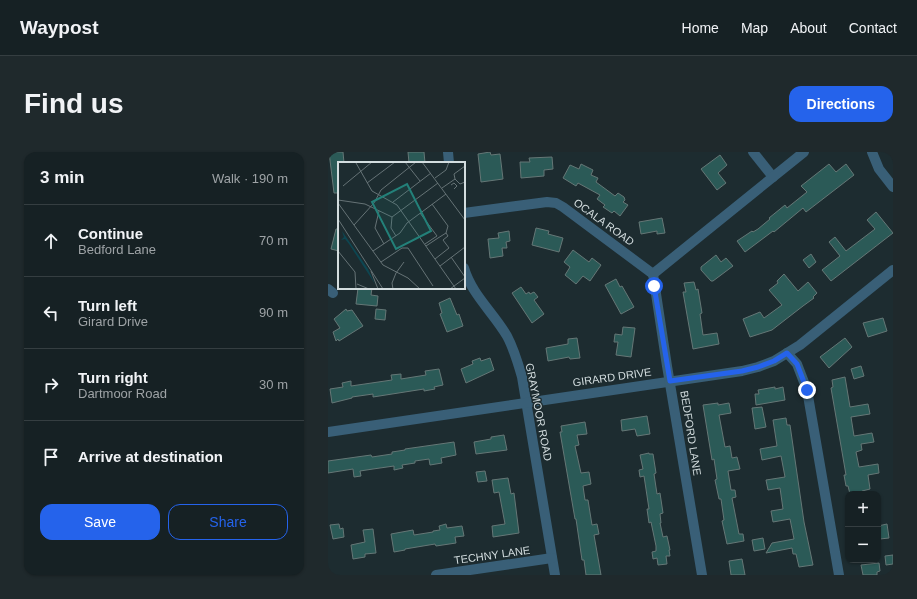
<!DOCTYPE html>
<html lang="en">
<head>
<meta charset="utf-8">
<style>
	:root { --surface:#162124; --page:#1f292c; --text:#f1f3f6; --muted:#9ea3a6; --line:#353e41; --accent:#2563eb }
	body { margin:0; font-family:Helvetica,sans-serif; background:var(--page); color:var(--text) }
	.controls { position:absolute; right:12px; bottom:12px; display:grid; overflow:hidden; border-radius:8px; box-shadow:0 1px 3px #0004 }
	.controls button { width:36px; height:36px; display:grid; place-items:center; padding:0; border:0; border-bottom:1px solid var(--line); background:var(--surface); color:var(--text); font:20px sans-serif }
	.stop { position:absolute; width:12px; height:12px; margin:-9px; border:3px solid #2563eb; border-radius:50%; background:#fff }
	.stop.end { background:#2563eb; border-color:#fff; box-shadow:0 1px 4px #0008 }
	.list { margin:0; padding:0; list-style:none }
	h2 { display:flex; justify-content:space-between; align-items:center; height:52px; margin:0; padding:0 16px; font-size:17px }
	h2 small { font-size:13px; font-weight:400; color:var(--muted) }
	.list li { display:grid; grid-template-columns:26px 1fr auto; gap:12px; align-items:center; box-sizing:border-box; height:72px; padding:0 16px; border-top:1px solid var(--line) }
	.list b { display:block; font-size:15px; white-space:nowrap }
	.list p { margin:0; font-size:13px; white-space:nowrap; color:var(--muted) }
	.list em { font-size:13px; font-style:normal; color:var(--muted) }
	.actions { display:flex; gap:8px; padding:12px 16px }
	.actions a { flex:1; padding:9px 0; border:1px solid var(--accent); border-radius:12px; text-align:center; font-size:14px; color:var(--accent) }
	.actions .main { background:var(--accent); color:#fff }
	.icon { flex:none; width:22px; height:22px; fill:none; stroke:currentColor; stroke-width:2; stroke-linecap:round; stroke-linejoin:round }
	.map { position:relative; flex:none; width:565px; height:423px; overflow:hidden; border-radius:12px }
	header { display:flex; align-items:center; gap:24px; box-sizing:border-box; height:56px; padding:0 20px; background:var(--surface); border-bottom:1px solid var(--line) }
	header strong { font-size:19px }
	nav { display:flex; gap:22px; margin-inline-start:auto; font-size:14px }
	.intro { display:flex; align-items:center; justify-content:space-between; box-sizing:border-box; height:96px; padding:0 24px }
	h1 { margin:0; font-size:28px }
	.button { padding:10px 18px; border-radius:12px; background:var(--accent); color:#fff; font-size:14px; font-weight:700 }
	main { display:flex; gap:24px; padding:0 24px }
	aside { flex:1; background:var(--surface); border-radius:12px; box-shadow:0 1px 3px #0004 }
	.map>svg:first-child { display:block }
	.building { fill:#2b5a57; stroke:#657776 }
	.lines { fill:none; stroke-linecap:round; stroke-linejoin:round }
	.minor { stroke:#395f77; stroke-width:10 }
	.route { stroke:#2563eb; stroke-width:5 }
	.labels { text-anchor:middle; dominant-baseline:central; stroke-width:3; stroke-linejoin:round; paint-order:stroke }
	.street-label { font-size:11px; fill:#d3dddf; stroke:#1d2c30 }
	.inset-road { fill:none; stroke:#667376; stroke-width:1 }
	.view { fill:#238079; fill-opacity:0.15; stroke:#238079; stroke-width:2 }
	.inset-edge { fill:none; stroke:#d3dddf; stroke-width:2 }
</style>
</head>
<body>
<header>
<strong>Waypost</strong>
<nav><a>Home</a><a>Map</a><a>About</a><a>Contact</a></nav>
</header>
<div class="intro"><h1>Find us</h1><a class="button">Directions</a></div>
<main>
<aside>
<h2>3 min<small>Walk · 190 m</small></h2>
<ul class="list">
<li><svg class="icon" aria-label="ahead" viewBox="0 0 24 24"><path d="M12 20V5M6 11l6-6 6 6"/></svg><div><b>Continue</b><p>Bedford Lane</p></div><em>70 m</em></li>
<li><svg class="icon" aria-label="left" viewBox="0 0 24 24"><path d="M17 20v-9H6M10 6l-5 5 5 5"/></svg><div><b>Turn left</b><p>Girard Drive</p></div><em>90 m</em></li>
<li><svg class="icon" aria-label="right" viewBox="0 0 24 24"><path d="M7 20v-9h11M14 6l5 5-5 5"/></svg><div><b>Turn right</b><p>Dartmoor Road</p></div><em>30 m</em></li>
<li><svg class="icon" aria-label="arrive" viewBox="0 0 24 24"><path d="M6 21V4h12l-3 4 3 4H6"/></svg><div><b>Arrive at destination</b></div></li>
</ul>
<div class="actions"><a class="main">Save</a><a>Share</a></div>
</aside>
<div class="map">
<svg width="565" height="423" viewBox="0 0 565 423">
	<rect width="100%" height="100%" fill="#1d2c30"/>
	<g class="building">
		<path d="M1 0H15L16 11H11V41H6Z"/>
		<path d="M80 0H96L97 11H81Z"/>
		<path d="M162 0 163 3 172 2 175 27 153 30 150 2Z"/>
		<path d="M392 3 399 13 390 21 398 31 389 38 373 17Z"/>
		<path d="M224 5 225 17 216 18V24L193 26 192 10H202L201 6Z"/>
		<path d="M253 12 265 18 263 23 270 26 268 30 287 44 290 41 296 45 297 48 295 50 300 53 292 64 286 59 284 61 275 55 277 53 269 47 272 43 250 31 248 34 235 26 242 13 251 17Z"/>
		<path d="M501 12 508 20 518 12 526 23 478 60 475 56 446 80 445 79 417 100 409 89 424 79 425 80 430 77 442 67 441 66 457 53 459 56 479 40 473 34Z"/>
		<path d="M548 60 565 81 503 129 494 118 512 104 501 90 507 85 518 99 547 77 539 68Z"/>
		<path d="M334 66 337 81 329 82V79L313 82 311 70Z"/>
		<path d="M208 76 221 79 220 82 235 86 231 100 204 93Z"/>
		<path d="M8 77H11V99L3 97Z"/>
		<path d="M181 79 182 89 178 90 179 96H174L175 104 162 106 160 87 171 86 170 81Z"/>
		<path d="M245 98 261 110 264 106 273 113 262 129 255 124 248 132 237 123 242 115 236 110Z"/>
		<path d="M483 102 488 110 481 116 475 108Z"/>
		<path d="M388 103 393 110 398 106 405 114 385 129H383L373 118V115Z"/>
		<path d="M456 122 470 139 480 130 489 141 485 145 486 146 475 154 444 178 422 185 415 167 432 160 436 166 454 153 441 138 450 131 449 129Z"/>
		<path d="M288 127 292 135 294 134 306 155 293 162 277 133Z"/>
		<path d="M366 130 368 138 370 137 374 161 372 162 375 183 389 181 391 192 365 197 355 140H358L356 131Z"/>
		<path d="M193 135 198 142 201 140 202 142 206 140 210 145 206 148 216 162 204 171 184 141Z"/>
		<path d="M30 136H44L43 143 50 144 49 154 28 152Z"/>
		<path d="M122 146 129 163 131 162 135 174 119 180 112 162 114 161 111 151Z"/>
		<path d="M18 157 19 159 24 158 35 174 11 189 10 187 8 189 5 180 12 176 6 167Z"/>
		<path d="M48 157 58 158 57 168 47 167Z"/>
		<path d="M555 166 559 179 540 185 535 171Z"/>
		<path d="M295 175 307 176 303 205 288 203 290 190H286L287 182 294 183Z"/>
		<path d="M249 186 252 206 242 207 241 205 220 209 218 196 240 192V187Z"/>
		<path d="M517 186 524 195 501 216 492 205Z"/>
		<path d="M152 206 153 209 162 206 166 218 138 231 133 217 145 212 144 209Z"/>
		<path d="M533 214 536 224 526 227 523 217Z"/>
		<path d="M111 217 115 233 106 235 107 237 96 239V237L45 245V242L24 245V246L4 251 2 237 15 235 14 231 23 229V234L64 228 63 223 73 222V227L98 223 97 219Z"/>
		<path d="M517 225 522 255 540 252 542 262 523 265 526 284 544 281 546 290 533 292 534 298 528 300 531 315 550 312 551 321 540 323 542 337 534 339V342H522L520 334H518L516 323H518L503 236 505 235 504 228Z"/>
		<path d="M447 235V237L455 235 457 248 428 253 427 242H431L430 238Z"/>
		<path d="M390 251V253L401 251 403 261 391 263 397 295 402 294 404 306 409 305 412 317 400 319 403 338H407L408 345 404 346 411 382H415L416 389 399 392 394 369 396 368 393 347H391L387 328 389 327 386 307 384 308 375 253Z"/>
		<path d="M434 255 438 275 427 277 424 256Z"/>
		<path d="M319 264 322 282 309 284 307 277 294 279 293 268Z"/>
		<path d="M458 266 459 273H462L476 370 485 413 471 415 468 402H465L464 396 438 401 444 391 466 387 462 367 445 370 443 359 455 357 452 336 440 338 438 328 457 325 453 304 434 308 432 297 449 294 445 268Z"/>
		<path d="M257 270 259 282 249 283 251 293 247 294 253 321 261 320 263 332 255 334 257 348H260L264 373 269 372 271 382 266 383 273 423H258L256 408H254L248 367H247L232 280H234L233 274Z"/>
		<path d="M176 283 179 298 148 302 146 290 163 287V285Z"/>
		<path d="M126 290 128 303 113 306 114 311 102 313 101 307 87 309V311L74 313 75 316 66 318V314L45 317 32 319 33 324 26 325 25 317 0 321V309L43 303 44 305 64 302V300L77 298V297Z"/>
		<path d="M321 301V302H325L328 321 326 322 329 342 332 341 335 361 332 362 333 371H332L335 385 339 384 342 398H341L342 404H338L339 412 330 413 329 406 325 407 324 400 328 399V394L323 370 321 371 319 357H321L316 324 312 325 311 318 315 317 312 303Z"/>
		<path d="M157 319 159 329 150 330 148 320Z"/>
		<path d="M180 326 183 342 186 341 191 381 165 385 164 374 177 372 171 340 166 341 164 328Z"/>
		<path d="M11 372 12 377 15 376 16 385 5 387 2 373Z"/>
		<path d="M118 372 119 376 134 374 136 384 127 385 128 391 108 394 107 392 77 397V398L66 400 63 382 85 378 86 383 105 380V379L112 378 111 374Z"/>
		<path d="M559 372 561 386 552 387 550 374Z"/>
		<path d="M45 377 48 401 37 402V405L25 407 23 393 37 390 35 378Z"/>
		<path d="M435 386 437 397 426 399 424 388Z"/>
		<path d="M565 403V412L558 413 557 404Z"/>
		<path d="M414 407 417 423H403L401 409Z"/>
		<path d="M551 411 552 419 549 420V423H535L533 413Z"/>
	</g>
	<g class="lines">
		<g class="minor">
			<path d="M120 0 121 11"/>
			<path d="M425 0 445 25"/>
			<path d="M544 0 551 17 565 35"/>
			<path d="M136 61 219 50 228 51 235 55 325 122"/>
			<path d="M136 116C144 143 165 160 179 184 186 197 190 211 194 225L227 423"/>
			<path d="M0 137 5 141"/>
			<path d="M459 201 469 212 479 238 511 423"/>
			<path d="M0 280 414 219 430 215 446 209 472 193 565 118"/>
			<path d="M108 423 224 406"/>
			<path d="M374 423 339 214 325 122 476 0"/>
		</g>
	</g>
	<g class="lines">
		<path class="route" d="M326 134 342 229 414 219 430 215 446 209 459 201 469 212 479 238"/>
	</g>
	<g class="labels">
		<g class="street-label">
			<text transform="translate(276 70) rotate(36)">OCALA ROAD</text>
			<text transform="translate(284 225) rotate(-8)">GIRARD DRIVE</text>
			<text transform="translate(211 260) rotate(79)">GRAYMOOR ROAD</text>
			<text transform="translate(363 281) rotate(81)">BEDFORD LANE</text>
			<text transform="translate(164 403) rotate(-8)">TECHNY LANE</text>
		</g>
	</g>
	<g transform="translate(10 10)">
		<rect width="127" height="127" fill="#1d2c30"/>
		<path d="M4 69 30 107 37 122 11 82 7 77 3 78 6 75Z" fill="#0d4651"/>
		<path class="inset-road" d="M67 0 82 19M84 0 127 58M18 1 34 29 59 43 118 127M97 16 108 8 111 0M117 17 122 22 127 20M29 21 57 0M113 23 116 21 119 24 116 27M5 24 34 0M104 26 117 17 116 12 127 4M0 38 27 42 54 55 100 21M55 40 93 11M0 41 45 103 70 116 82 127M94 42 110 64 108 71M41 49 37 66 46 82M82 51 99 74 87 82M54 55 53 66 58 74M0 57 45 127M16 63 36 41 43 28 78 0M88 84 100 76M0 89 17 110 18 127M35 89 62 71 69 61 108 32M113 95 127 115M97 97 111 86 105 78 110 74 108 71 100 76M43 100 64 86H70L95 124M102 104 127 85M33 109 40 127M19 122 31 127M55 127 54 121 58 111 66 100M112 127 127 116"/>
		<path class="view" d="M69 22 93 69 58 87 34 40Z"/>
		<rect width="127" height="127" class="inset-edge"/>
	</g>
</svg>
<div class="controls">
<button>+</button>
<button>−</button>
</div>
<div class="stop" style="left:326px;top:134px"></div>
<div class="stop end" style="left:479px;top:238px"></div>
</div>
</main>
</body>
</html>
